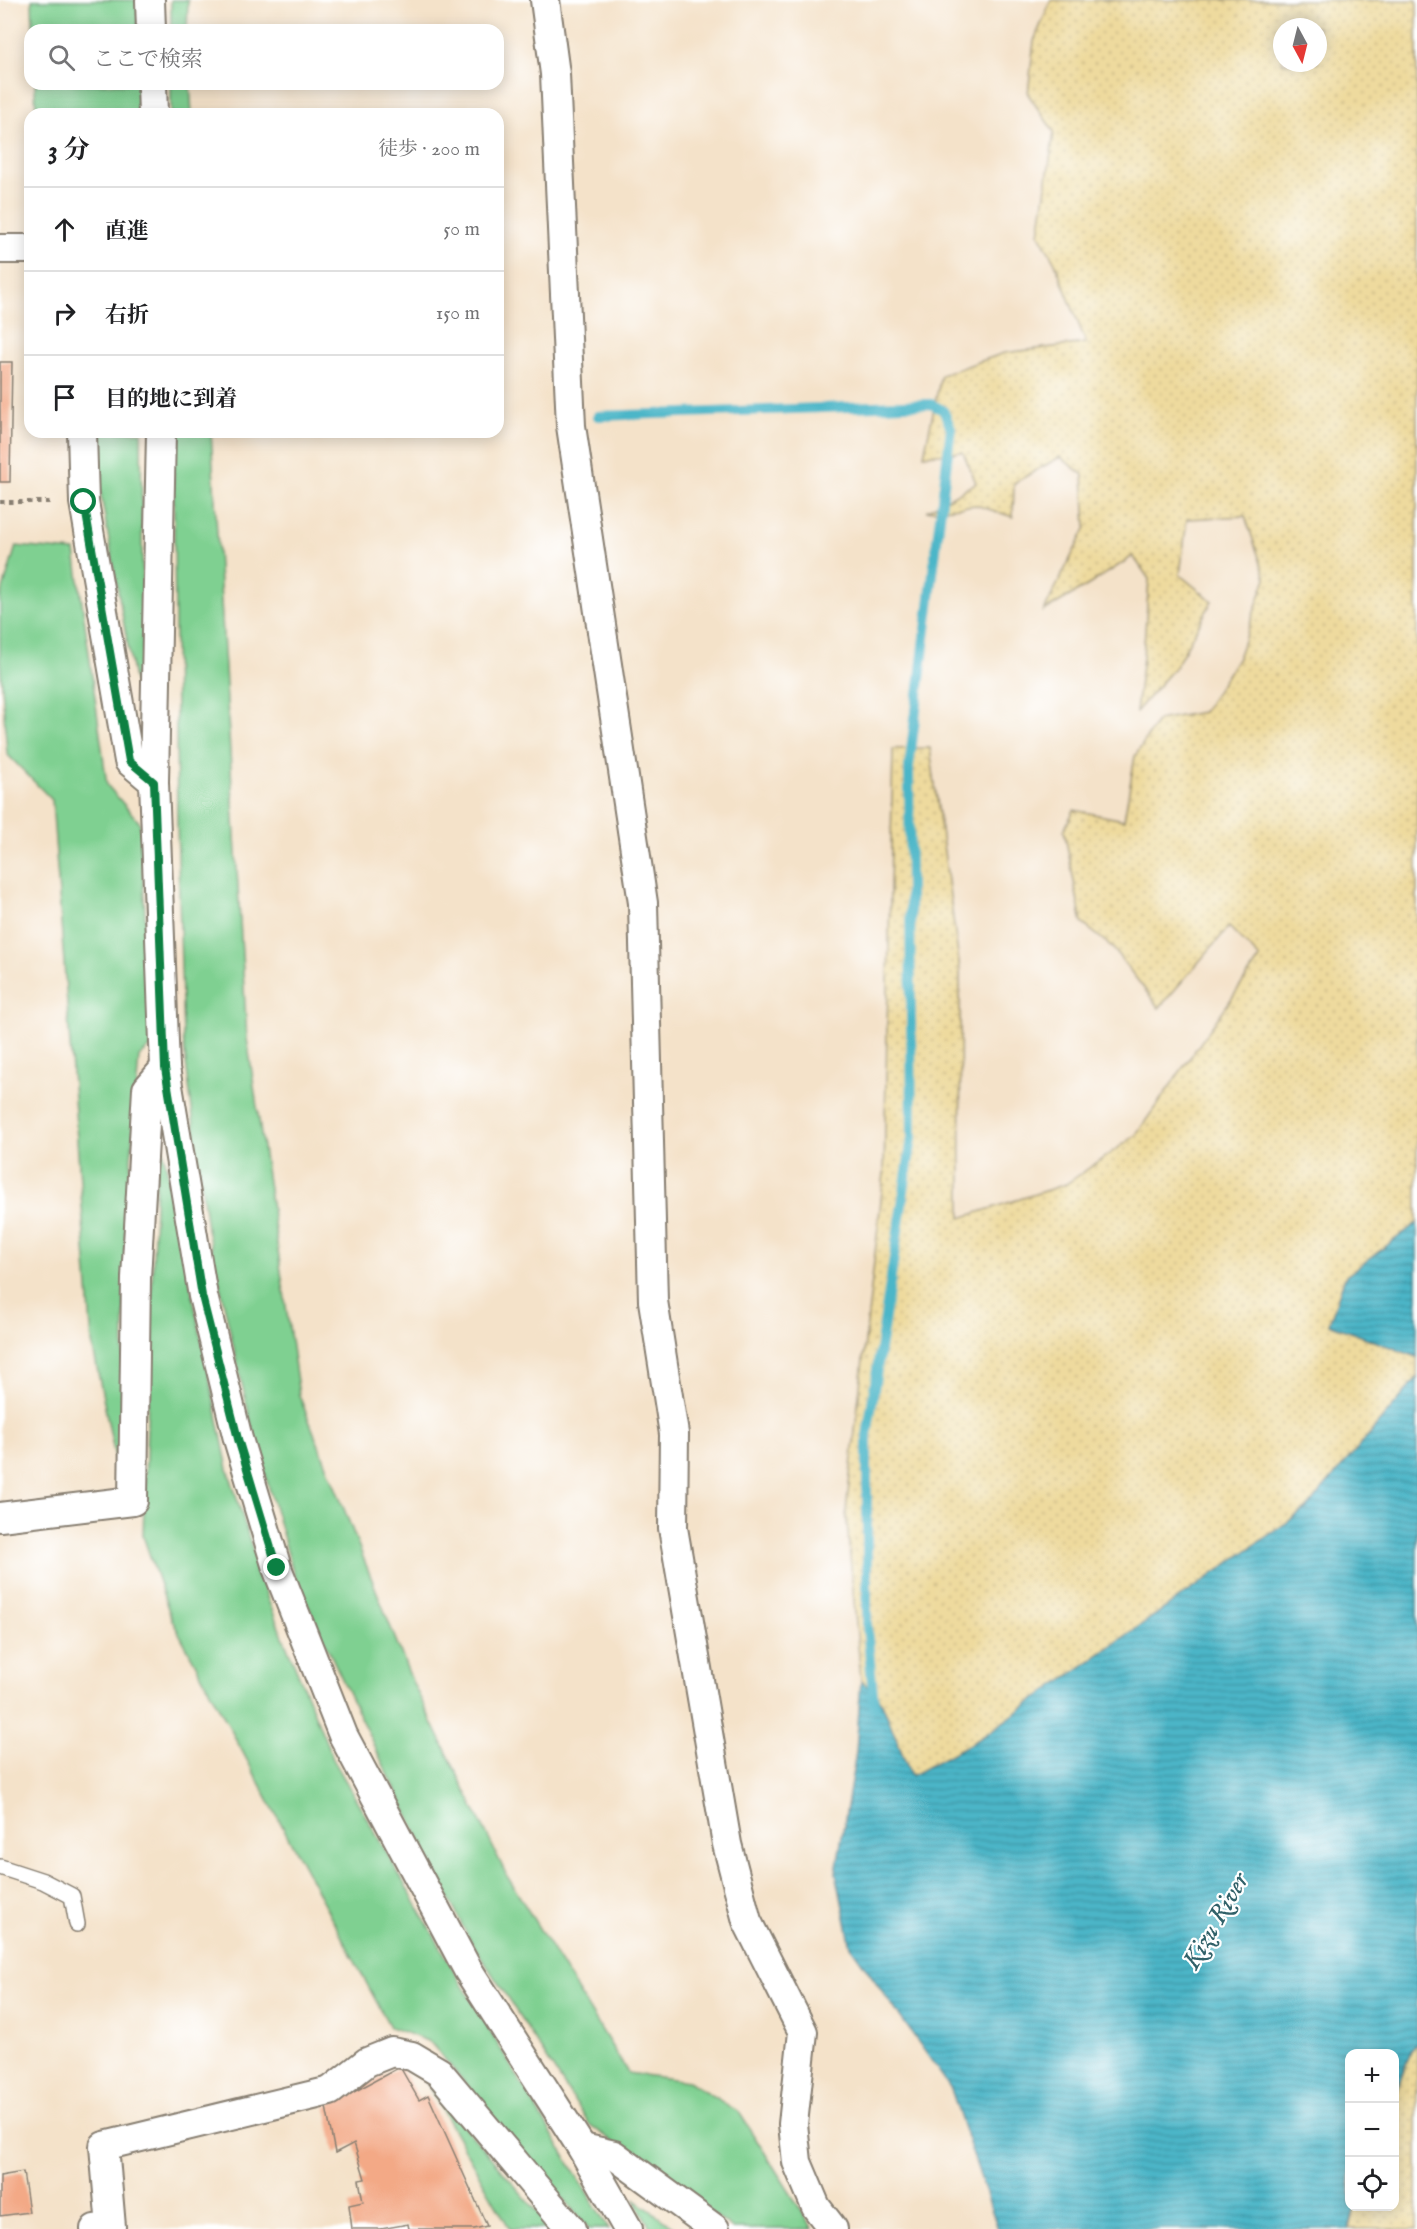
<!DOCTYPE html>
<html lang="ja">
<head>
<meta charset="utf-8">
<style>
	:root { --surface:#fff; --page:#f2f2f2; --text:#202124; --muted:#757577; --line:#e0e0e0 }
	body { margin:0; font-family:"IM FELL English","Noto Serif JP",serif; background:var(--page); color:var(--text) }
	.controls { position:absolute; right:18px; bottom:18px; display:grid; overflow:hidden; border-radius:12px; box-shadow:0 3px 15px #0003 }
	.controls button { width:54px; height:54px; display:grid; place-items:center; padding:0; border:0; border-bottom:2px solid var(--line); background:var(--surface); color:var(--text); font:30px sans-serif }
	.compass { position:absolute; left:1273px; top:18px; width:54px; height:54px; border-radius:50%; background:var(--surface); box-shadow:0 3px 15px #0003; rotate:173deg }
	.stop { position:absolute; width:18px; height:18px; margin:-14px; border:4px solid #0b8043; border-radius:50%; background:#fff }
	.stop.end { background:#0b8043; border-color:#fff; box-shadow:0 2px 6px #0008 }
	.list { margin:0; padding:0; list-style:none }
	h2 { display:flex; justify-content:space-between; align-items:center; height:78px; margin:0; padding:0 24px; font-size:26px }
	h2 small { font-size:20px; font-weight:400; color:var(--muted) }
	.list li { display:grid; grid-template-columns:39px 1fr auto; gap:18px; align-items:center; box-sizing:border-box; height:84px; padding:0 24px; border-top:2px solid var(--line) }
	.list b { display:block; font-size:22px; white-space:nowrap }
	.list em { font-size:20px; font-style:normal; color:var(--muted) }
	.icon { flex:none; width:33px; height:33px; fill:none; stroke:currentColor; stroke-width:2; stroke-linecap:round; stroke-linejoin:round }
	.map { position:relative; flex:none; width:1417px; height:2229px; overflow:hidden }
	.search { position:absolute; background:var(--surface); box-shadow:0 3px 15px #0003; left:24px; top:24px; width:480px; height:66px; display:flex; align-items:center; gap:15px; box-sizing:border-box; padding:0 21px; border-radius:18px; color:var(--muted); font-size:22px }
	.panel { position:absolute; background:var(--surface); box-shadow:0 3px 15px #0003; left:24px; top:108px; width:480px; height:330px; border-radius:18px }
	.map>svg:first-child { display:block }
	.green { fill:#7fd091; stroke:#4e7656; stroke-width:1.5 }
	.sand { fill:url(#sand-dots); stroke:#857b5d; stroke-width:1.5; fill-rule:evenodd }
	.water { fill:url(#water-rules); stroke:#346972; stroke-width:1.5 }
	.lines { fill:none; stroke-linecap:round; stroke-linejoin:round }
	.stream { stroke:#4bb6c8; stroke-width:10 }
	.building { fill:#f3a986 }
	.lane-casing { stroke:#887f72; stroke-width:18 }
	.street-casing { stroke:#887f72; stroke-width:32 }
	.path { stroke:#887f72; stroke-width:4; stroke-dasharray:4.5 4.5; stroke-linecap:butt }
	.lane { stroke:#fff; stroke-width:15 }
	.street { stroke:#fff; stroke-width:28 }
	.route { stroke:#0b8043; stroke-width:8 }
	.labels { text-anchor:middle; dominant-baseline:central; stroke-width:4.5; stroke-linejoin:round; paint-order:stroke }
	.water-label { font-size:26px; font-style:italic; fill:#316169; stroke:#fff }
</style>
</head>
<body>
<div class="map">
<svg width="1417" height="2229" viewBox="0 0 1417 2229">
	<defs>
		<pattern id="sand-dots" width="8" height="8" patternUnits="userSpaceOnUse" patternTransform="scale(1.5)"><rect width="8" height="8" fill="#eeda9e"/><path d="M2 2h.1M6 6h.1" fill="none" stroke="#ccba88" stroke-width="1.8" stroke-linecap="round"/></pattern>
		<pattern id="water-rules" width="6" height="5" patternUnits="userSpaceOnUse" patternTransform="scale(1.5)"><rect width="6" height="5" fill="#4bb6c8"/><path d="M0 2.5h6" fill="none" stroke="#3e93a2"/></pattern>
	</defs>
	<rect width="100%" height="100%" fill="#fff"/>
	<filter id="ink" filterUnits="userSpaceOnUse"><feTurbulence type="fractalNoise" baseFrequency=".0167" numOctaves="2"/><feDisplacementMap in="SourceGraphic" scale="12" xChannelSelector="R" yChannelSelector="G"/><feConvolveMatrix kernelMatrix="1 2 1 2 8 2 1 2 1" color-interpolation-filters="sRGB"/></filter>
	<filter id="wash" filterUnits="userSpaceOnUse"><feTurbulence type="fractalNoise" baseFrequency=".008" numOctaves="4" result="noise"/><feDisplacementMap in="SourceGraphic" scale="24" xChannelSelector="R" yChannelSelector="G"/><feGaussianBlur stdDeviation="1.35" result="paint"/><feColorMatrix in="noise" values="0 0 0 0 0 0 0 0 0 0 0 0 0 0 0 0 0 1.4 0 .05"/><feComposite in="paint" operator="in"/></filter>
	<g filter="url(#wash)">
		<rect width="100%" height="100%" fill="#f4e2c9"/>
		<g class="green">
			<path d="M32 0H137L138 30H33Z"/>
			<path d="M171 0H188L187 30H171Z"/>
			<path d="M35 84H138V114H36Z"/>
			<path d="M171 84H190L192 114H171Z"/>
			<path d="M98 432H141L144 736 100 490Z"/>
			<path d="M173 432H211L247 1038 299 1395 412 1681 507 1876 628 2073 688 2081 739 2112 813 2229H733L589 2124 467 1935 356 1709 294 1575 252 1428 207 1229 183 1038 177 822Z"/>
			<path d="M16 546 75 551 107 785 140 823 152 1046 139 1057 125 1237 122 1492 92 1343 52 800 7 754 0 659V599Z"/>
			<path d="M158 1125 228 1469 268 1600 333 1759 460 1981 609 2229H589L430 2042 390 2027 172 1620 143 1536Z"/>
			<path d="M426 2082 552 2229H510Z"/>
			<path d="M634 2199 677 2229H651Z"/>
		</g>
		<g class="sand">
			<path d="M1051 0H1417V1223L1345 1277 1329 1324 1417 1357V1378L1306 1509 979 1739 911 1776 882 1703 861 1680 846 1511 884 1173 893 749 930 748 960 970 961 1218 1066 1184 1135 1136 1260 958 1229 927 1159 1008 1112 947 1082 923 1064 830 1074 810 1124 820 1135 756 1158 720 1203 712 1238 658 1266 578 1245 516 1187 519 1180 575 1212 601 1176 666 1136 712 1143 657 1149 579 1133 556 1090 584 1044 611 1086 527 1083 475 1060 457 1014 483 1013 517 976 505 926 511 976 483 963 452 924 455 941 375 1004 353 1086 343 1055 263 1039 234 1054 132 1028 94 1034 41ZM1282 27H1318V63H1282Z"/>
			<path d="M1417 2044V2229H1350L1355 2207 1394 2206 1395 2095 1411 2050Z"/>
		</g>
		<g class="water">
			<path d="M1417 1223V1357L1329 1324 1345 1277Z"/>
			<path d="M1417 1378V2044L1411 2050 1395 2095 1394 2054H1350V2206L1355 2207 1349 2229H998L950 2087 851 1947 836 1872 856 1752 861 1680 882 1703 911 1776 979 1739 1306 1509Z"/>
		</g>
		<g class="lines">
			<path class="stream" d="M598 416 931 404 943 410 951 428 909 767 912 1138 867 1436V1627L874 1705"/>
		</g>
		<g id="blocks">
			<g class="building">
				<path d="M0 362H12L10 482H0Z"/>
				<path d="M400 2067 419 2100 428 2095 487 2226 474 2229H409L408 2224 381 2229H352L349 2205 363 2202 359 2180 365 2179 354 2143 335 2153 326 2107Z"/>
				<path d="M23 2172 29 2212 0 2216V2176Z"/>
			</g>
		</g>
	</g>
	<g filter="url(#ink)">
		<use href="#blocks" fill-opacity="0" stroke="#887f72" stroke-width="1.5"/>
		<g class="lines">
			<defs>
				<path id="lane" d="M0 1867 43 1881 72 1896 77 1924"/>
				<g id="street">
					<path d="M150 0 151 30"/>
					<path d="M545 0 555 74 571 426 643 903 653 1301 674 1434 673 1528 727 1844 747 1921 803 2032 793 2124 797 2162 816 2207 833 2229"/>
					<path d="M152 84 153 114"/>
					<path d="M0 249H30"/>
					<path d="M82 432 84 502 129 761 154 782"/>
					<path d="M161 432 154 782 165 1068 203 1296 238 1439 277 1568 343 1735 468 1970 582 2148 628 2229"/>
					<path d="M0 1517 133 1501 136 1278 147 1089 165 1068"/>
					<path d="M582 2148 614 2155 715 2229"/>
					<path d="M95 2229 111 2227 104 2146 330 2091 367 2062 392 2052 412 2056 439 2072 571 2229"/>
				</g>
			</defs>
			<use href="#lane" class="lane-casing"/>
			<use href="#street" class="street-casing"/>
			<path class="path" d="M0 502H50"/>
			<use href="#lane" class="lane"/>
			<use href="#street" class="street"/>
		</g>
	</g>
	<g class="lines" filter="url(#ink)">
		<path class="route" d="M84 502 129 761 154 782 165 1068 202 1296 238 1439 277 1568"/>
	</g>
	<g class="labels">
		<g class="water-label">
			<text transform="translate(1216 1921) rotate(-60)">Kizu River</text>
		</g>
	</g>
</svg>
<div class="controls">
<button>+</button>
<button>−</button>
<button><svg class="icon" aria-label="locate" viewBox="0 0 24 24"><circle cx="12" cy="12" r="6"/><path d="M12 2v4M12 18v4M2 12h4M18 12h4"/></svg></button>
</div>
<svg class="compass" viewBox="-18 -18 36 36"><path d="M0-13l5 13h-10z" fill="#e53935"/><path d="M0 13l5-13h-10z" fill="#757577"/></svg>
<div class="stop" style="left:84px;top:502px"></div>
<div class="stop end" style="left:277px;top:1568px"></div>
<div class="search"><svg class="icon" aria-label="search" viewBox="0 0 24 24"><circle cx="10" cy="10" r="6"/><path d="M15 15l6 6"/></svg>ここで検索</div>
<section class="panel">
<h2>3 分<small>徒歩 · 200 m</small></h2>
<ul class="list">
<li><svg class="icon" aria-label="ahead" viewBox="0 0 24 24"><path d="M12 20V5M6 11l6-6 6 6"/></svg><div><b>直進</b></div><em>50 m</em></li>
<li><svg class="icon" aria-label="right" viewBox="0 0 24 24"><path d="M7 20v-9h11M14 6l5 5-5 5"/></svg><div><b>右折</b></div><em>150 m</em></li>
<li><svg class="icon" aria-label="arrive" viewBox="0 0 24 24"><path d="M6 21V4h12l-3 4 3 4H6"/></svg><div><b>目的地に到着</b></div></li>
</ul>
</section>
</div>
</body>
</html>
